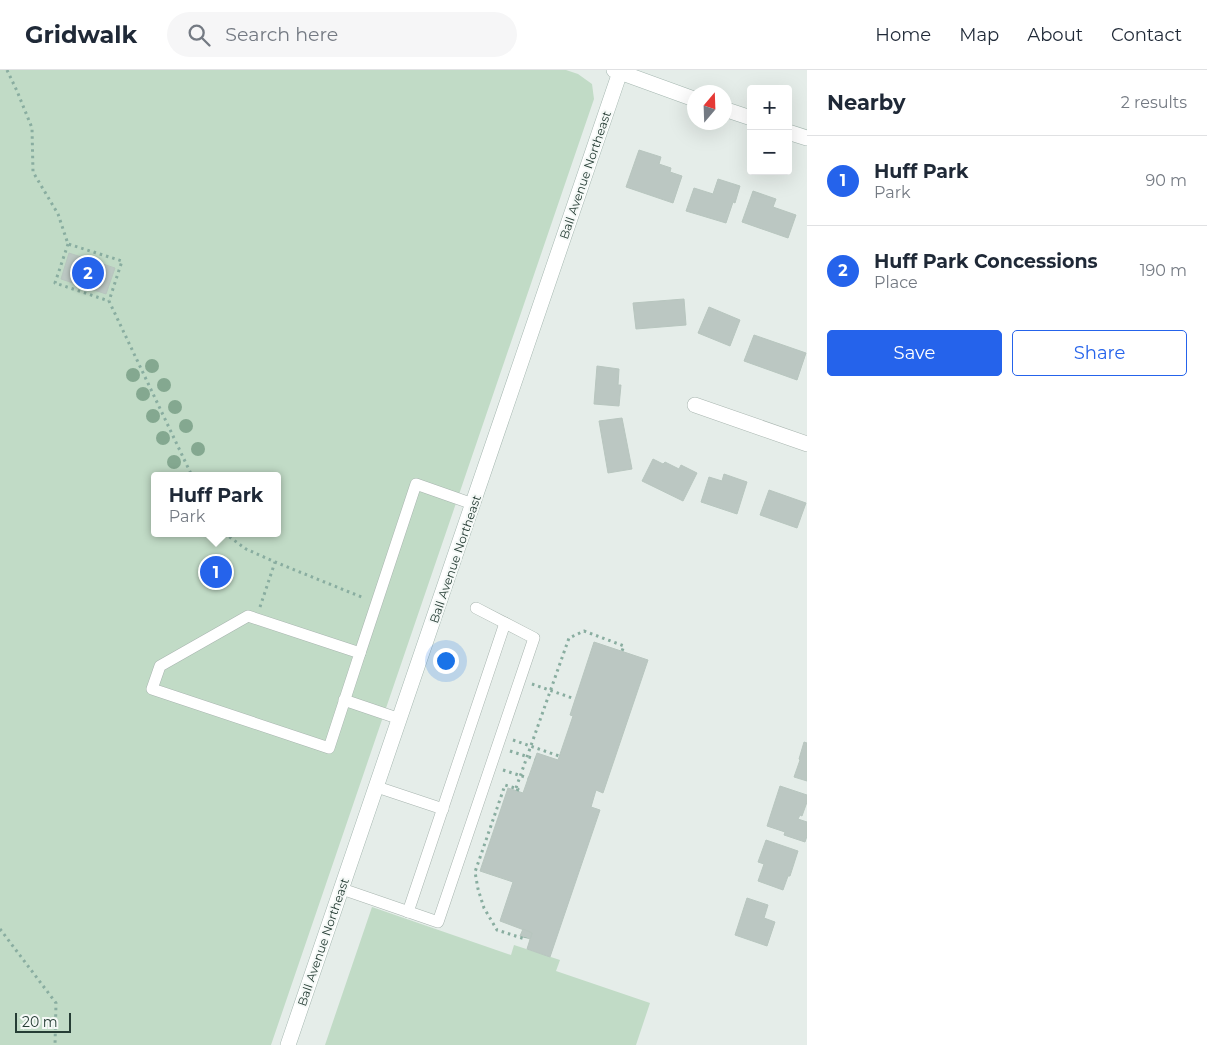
<!DOCTYPE html>
<html lang="en">
<head>
<meta charset="utf-8">
<style>
	:root { --surface:#fff; --page:#f6f6f7; --text:#1f2937; --muted:#747a83; --line:#e0e1e3; --accent:#2563eb }
	body { margin:0; font-family:Montserrat,sans-serif; background:var(--page); color:var(--text) }
	.controls { position:absolute; right:15px; top:15px; display:grid; overflow:hidden; border-radius:5px; box-shadow:0 5px 20px #0002 }
	.controls button { width:45px; height:45px; display:grid; place-items:center; padding:0; border:0; border-bottom:1px solid var(--line); background:var(--surface); color:var(--text); font:25px sans-serif }
	.compass { position:absolute; left:687px; top:15px; width:45px; height:45px; border-radius:50%; background:var(--surface); box-shadow:0 5px 20px #0002; rotate:19deg }
	.scale { position:absolute; left:15px; bottom:12px; width:56px; box-sizing:border-box; padding-left:5px; border:2px solid #263d35; border-top:0; font-size:14px; line-height:18px; white-space:nowrap; color:#263d35; -webkit-text-stroke:4px #f5f9f7; paint-order:stroke }
	.you { position:absolute; left:445px; top:590px; width:18px; height:18px; margin:-12px; border:4px solid #fff; border-radius:50%; background:#1a73e8; box-shadow:0 0 0 8px #1a73e833 }
	.badge { display:grid; place-items:center; width:32px; height:32px; border-radius:50%; background:var(--accent); color:#fff; font-size:16px; font-weight:700 }
	.pin { position:absolute; translate:-50% -50%; border:2px solid #fff; box-shadow:0 1px 5px #0006 }
	.popup { position:absolute; left:151px; top:402px; width:130px; height:65px; box-sizing:border-box; display:grid; place-content:center; border-radius:5px; background:var(--surface); filter:drop-shadow(0 1px 4px #0005); font-size:16px; white-space:nowrap; color:var(--muted) }
	.popup b { font-size:19px; color:var(--text) }
	.popup::after { content:''; position:absolute; left:50%; top:100%; margin-left:-10px; border:10px solid transparent; border-top-color:var(--surface) }
	.list { margin:0; padding:0; list-style:none }
	h2 { display:flex; justify-content:space-between; align-items:center; height:65px; margin:0; padding:0 20px; font-size:21px }
	h2 small { font-size:16px; font-weight:400; color:var(--muted) }
	.list li { display:grid; grid-template-columns:32px 1fr auto; gap:15px; align-items:center; box-sizing:border-box; height:90px; padding:0 20px; border-top:1px solid var(--line) }
	.list b { display:block; font-size:19px; white-space:nowrap }
	.list p { margin:0; font-size:16px; white-space:nowrap; color:var(--muted) }
	.list em { font-size:16px; font-style:normal; color:var(--muted) }
	.actions { display:flex; gap:10px; padding:15px 20px }
	.actions a { flex:1; padding:11px 0; border:1px solid var(--accent); border-radius:5px; text-align:center; font-size:18px; color:var(--accent) }
	.actions .main { background:var(--accent); color:#fff }
	.icon { flex:none; width:28px; height:28px; fill:none; stroke:currentColor; stroke-width:2; stroke-linecap:round; stroke-linejoin:round }
	.map { position:relative; flex:none; width:807px; height:975px; overflow:hidden }
	header { display:flex; align-items:center; gap:30px; box-sizing:border-box; height:70px; padding:0 25px; background:var(--surface); border-bottom:1px solid var(--line) }
	header strong { font-size:24px }
	nav { display:flex; gap:28px; margin-inline-start:auto; font-size:18px }
	.search { width:350px; height:45px; background:var(--page); display:flex; align-items:center; gap:12px; box-sizing:border-box; padding:0 18px; border-radius:28px; color:var(--muted); font-size:19px }
	main { display:flex }
	aside { flex:1; background:var(--surface) }
	.map>svg:first-child { display:block }
	.green { fill:#c1dbc6; fill-rule:evenodd }
	.building { fill:#bbc7c2; stroke:#b8c6bf }
	.lines { fill:none; stroke-linecap:round; stroke-linejoin:round }
	.lane-casing { stroke:#a8b5af; stroke-width:12 }
	.street-casing { stroke:#a8b5af; stroke-width:16 }
	.secondary-casing { stroke:#a5b7b0; stroke-width:16 }
	.path { stroke:#89ada0; stroke-width:3; stroke-dasharray:2.5 4; stroke-linecap:butt }
	.lane { stroke:#fff; stroke-width:11 }
	.street { stroke:#fff; stroke-width:15 }
	.secondary { stroke:#fff; stroke-width:15 }
	.tree { fill:#84a890 }
	.labels { text-anchor:middle; dominant-baseline:central; stroke-width:4; stroke-linejoin:round; paint-order:stroke }
	.street-label { font-size:12px; fill:#263d35; stroke:#f5f9f7 }
</style>
</head>
<body>
<header>
<strong>Gridwalk</strong>
<div class="search"><svg class="icon" aria-label="search" viewBox="0 0 24 24"><circle cx="10" cy="10" r="6"/><path d="M15 15l6 6"/></svg>Search here</div>
<nav><a>Home</a><a>Map</a><a>About</a><a>Contact</a></nav>
</header>
<main>
<div class="map">
<svg width="807" height="975" viewBox="0 0 807 975">
	<rect width="100%" height="100%" fill="#e5ede9"/>
	<g class="green">
		<path d="M0 0H566L578 4 592 14 594 29 271 975H0ZM155 406H277V463H155Z"/>
		<path d="M372 837 511 885 514 875 560 890 556 901 650 933 636 975H325Z"/>
	</g>
	<g class="building">
		<path d="M639 80 661 87 659 94 671 98 670 102 682 106 673 133 626 117Z"/>
		<path d="M718 109 740 116 735 133 733 132 726 153 686 141 694 118 713 124Z"/>
		<path d="M753 121 776 129 773 137 796 145 788 168 742 152Z"/>
		<path d="M69 183 115 198 106 224 61 209Z"/>
		<path d="M684 229 686 255 636 259 633 233Z"/>
		<path d="M709 237 740 250 730 276 698 263Z"/>
		<path d="M754 265 806 283 797 310 744 291Z"/>
		<path d="M597 296 619 299 618 315H621L619 336 594 334Z"/>
		<path d="M622 348 632 399 608 403 599 351Z"/>
		<path d="M653 389 663 394 665 392 679 399 681 395 697 403 683 431 642 411Z"/>
		<path d="M724 404 747 412 737 444 701 432 709 407 722 411Z"/>
		<path d="M769 420 806 433 797 458 760 445Z"/>
		<path d="M594 572 648 590 603 723 596 720 591 737 600 740 550 887 527 879 532 863 500 851 513 812 480 801 508 718 523 723 537 683 558 690 573 646 570 645Z"/>
		<path d="M804 672 807 673V711L794 707 800 690 799 689Z"/>
		<path d="M780 716 807 725V732L802 746 800 745 798 749 807 752V766L805 772 784 765 785 762 767 756Z"/>
		<path d="M766 770 798 781 790 806H788L783 820 758 811 764 794 758 792Z"/>
		<path d="M747 828 768 835 764 848 775 852 767 876 735 865Z"/>
		<path d="M523 859 532 863 530 869 520 866Z"/>
	</g>
	<g class="lines">
		<defs>
			<g id="lane">
				<path d="M248 546 360 583 329 678 152 619 160 596Z"/>
				<path d="M360 583 416 414 473 434"/>
				<path d="M344 630 400 649"/>
				<path d="M377 717 443 739"/>
				<path d="M342 819 438 852 534 568 476 538"/>
				<path d="M408 842 505 553"/>
			</g>
			<path id="street" d="M695 335 807 374"/>
			<g id="secondary">
				<path d="M614 0 694 29"/>
				<path d="M724 39 751 48"/>
				<path d="M788 62 807 68"/>
				<path d="M288 975 620 2"/>
			</g>
		</defs>
		<use href="#lane" class="lane-casing"/>
		<use href="#street" class="street-casing"/>
		<use href="#secondary" class="secondary-casing"/>
		<g class="path">
			<path d="M7 0 17 21 32 58 33 102 58 144 68 174 122 191 109 231 192 406"/>
			<path d="M68 174 55 213 109 231"/>
			<path d="M224 463 246 479 275 492 364 528"/>
			<path d="M260 537 275 492"/>
			<path d="M532 614 575 629"/>
			<path d="M513 670 559 686"/>
			<path d="M510 681 535 689"/>
			<path d="M503 700 528 708"/>
			<path d="M516 718 569 568 584 561 624 576 622 581"/>
			<path d="M517 721 518 719 505 715 475 802 478 819 484 838 497 860 525 869V867"/>
			<path d="M0 859 56 933 55 975"/>
		</g>
		<use href="#lane" class="lane"/>
		<use href="#street" class="street"/>
		<use href="#secondary" class="secondary"/>
	</g>
	<g class="tree">
		<circle cx="152" cy="296" r="7"/>
		<circle cx="133" cy="305" r="7"/>
		<circle cx="164" cy="315" r="7"/>
		<circle cx="143" cy="324" r="7"/>
		<circle cx="175" cy="337" r="7"/>
		<circle cx="153" cy="346" r="7"/>
		<circle cx="186" cy="356" r="7"/>
		<circle cx="163" cy="368" r="7"/>
		<circle cx="198" cy="379" r="7"/>
		<circle cx="174" cy="392" r="7"/>
	</g>
	<g class="labels">
		<g class="street-label">
			<text transform="translate(585 105) rotate(-71)">Ball Avenue Northeast</text>
			<text transform="translate(455 489) rotate(-71)">Ball Avenue Northeast</text>
			<text transform="translate(323 872) rotate(-71)">Ball Avenue Northeast</text>
		</g>
	</g>
</svg>
<div class="controls">
<button>+</button>
<button>−</button>
</div>
<svg class="compass" viewBox="-18 -18 36 36"><path d="M0-13l5 13h-10z" fill="#e53935"/><path d="M0 13l5-13h-10z" fill="#747a83"/></svg>
<div class="scale">20 m</div>
<div class="you"></div>
<div class="pin badge" style="left:216px;top:502px">1</div>
<div class="popup"><b>Huff Park</b>Park</div>
<div class="pin badge" style="left:88px;top:203px">2</div>
</div>
<aside>
<h2>Nearby<small>2 results</small></h2>
<ul class="list">
<li><span class="badge">1</span><div><b>Huff Park</b><p>Park</p></div><em>90 m</em></li>
<li><span class="badge">2</span><div><b>Huff Park Concessions</b><p>Place</p></div><em>190 m</em></li>
</ul>
<div class="actions"><a class="main">Save</a><a>Share</a></div>
</aside>
</main>
</body>
</html>
